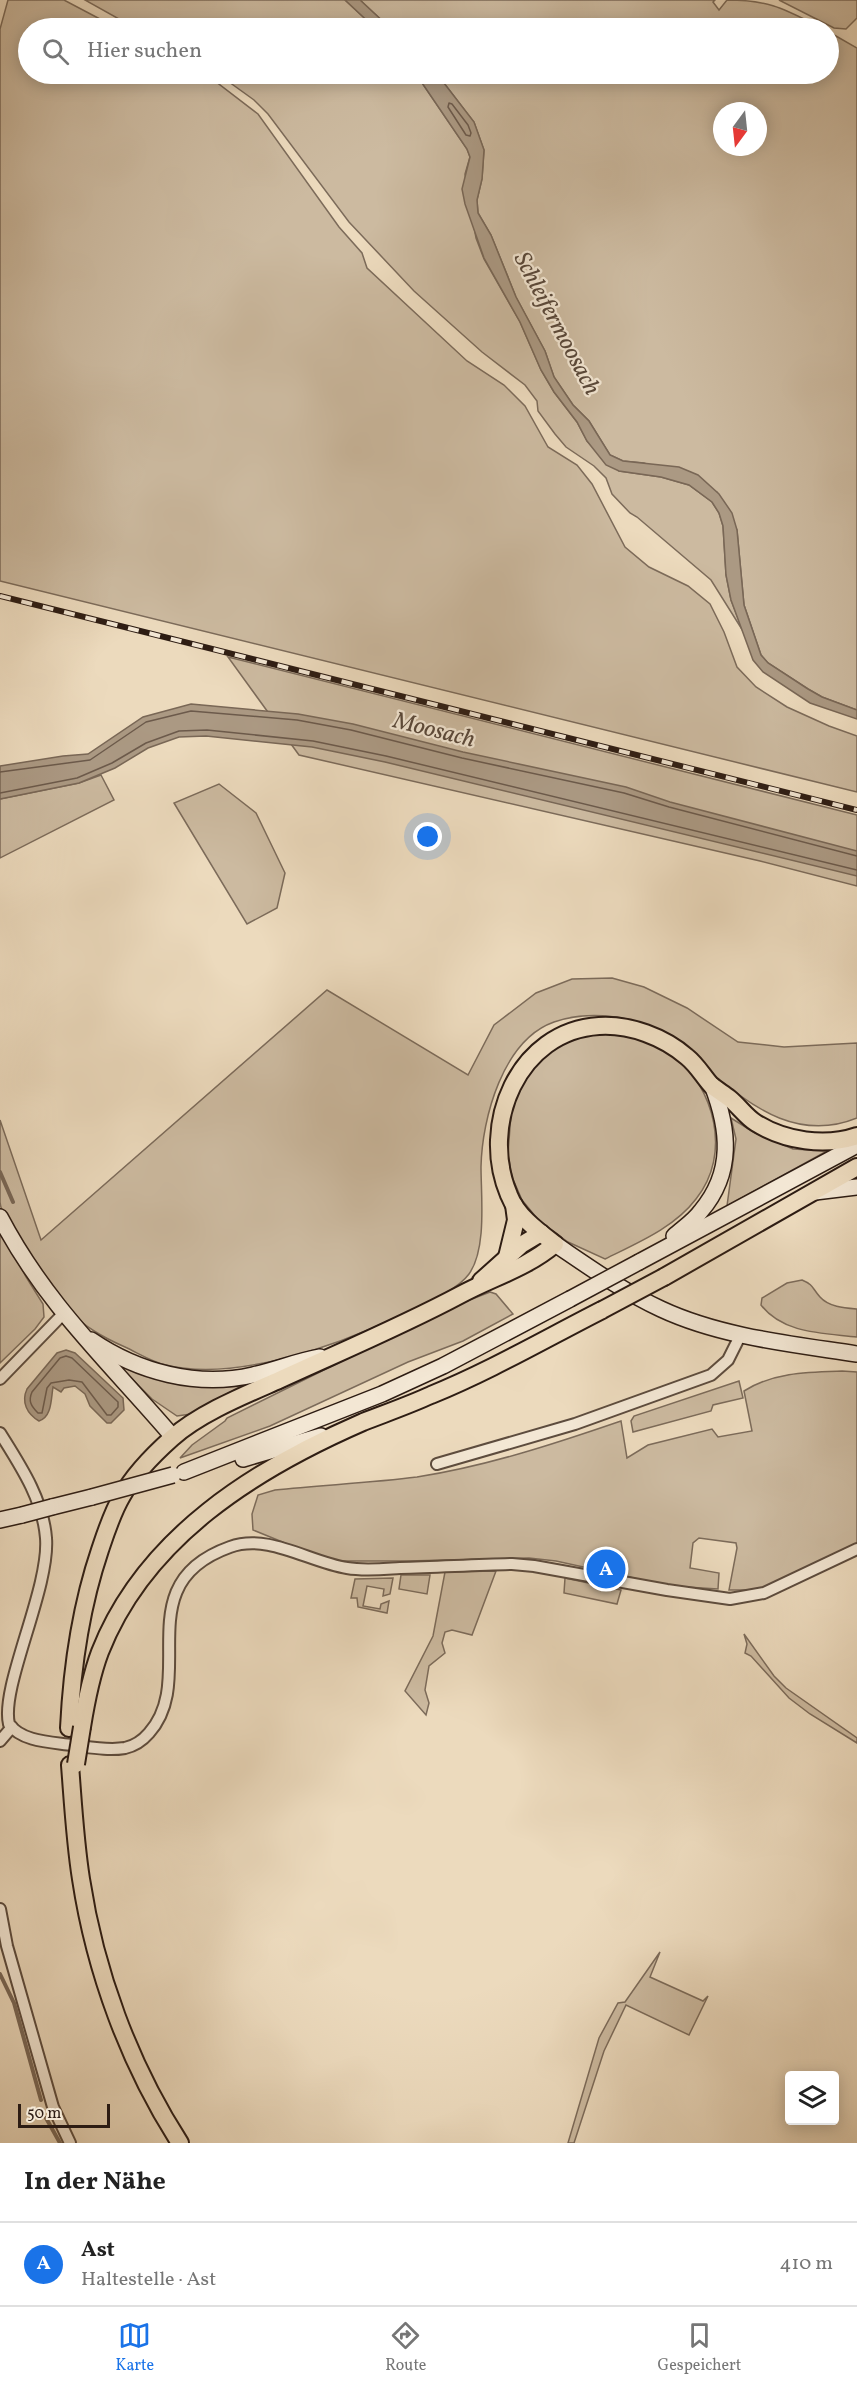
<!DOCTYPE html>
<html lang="de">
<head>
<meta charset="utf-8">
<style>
	:root { --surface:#fff; --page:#f6f6f6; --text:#222; --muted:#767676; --line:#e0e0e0; --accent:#1a73e8 }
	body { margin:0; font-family:Vollkorn,serif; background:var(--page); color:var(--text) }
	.controls { position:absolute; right:18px; bottom:18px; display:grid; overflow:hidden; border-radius:6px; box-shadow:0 3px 15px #0003 }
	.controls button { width:54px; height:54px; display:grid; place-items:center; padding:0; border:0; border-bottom:2px solid var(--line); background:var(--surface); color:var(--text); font:30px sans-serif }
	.compass { position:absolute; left:713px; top:102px; width:54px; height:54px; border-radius:50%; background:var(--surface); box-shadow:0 3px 15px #0003; rotate:195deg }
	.scale { position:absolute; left:18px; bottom:15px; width:92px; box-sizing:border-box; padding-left:6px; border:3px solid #2d1c13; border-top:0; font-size:16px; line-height:21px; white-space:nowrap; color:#2d1c13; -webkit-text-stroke:4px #f3e7d4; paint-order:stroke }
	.you { position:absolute; left:428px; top:837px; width:21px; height:21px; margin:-15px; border:4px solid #fff; border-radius:50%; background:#1a73e8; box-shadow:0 0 0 9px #1a73e833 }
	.badge { display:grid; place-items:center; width:39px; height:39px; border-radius:50%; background:var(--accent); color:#fff; font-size:20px; font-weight:700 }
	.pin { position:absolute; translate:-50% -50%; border:3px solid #fff; box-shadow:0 2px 6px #0006 }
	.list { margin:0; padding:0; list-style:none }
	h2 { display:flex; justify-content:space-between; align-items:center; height:78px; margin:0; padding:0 24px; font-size:26px }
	h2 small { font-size:20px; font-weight:400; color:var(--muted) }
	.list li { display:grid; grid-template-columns:39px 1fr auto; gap:18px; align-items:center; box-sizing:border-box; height:84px; padding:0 24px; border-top:2px solid var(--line) }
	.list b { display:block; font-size:22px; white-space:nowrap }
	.list p { margin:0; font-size:20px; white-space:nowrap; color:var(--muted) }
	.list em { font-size:20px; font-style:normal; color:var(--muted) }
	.icon { flex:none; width:33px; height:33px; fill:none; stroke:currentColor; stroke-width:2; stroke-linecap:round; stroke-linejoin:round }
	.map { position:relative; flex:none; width:857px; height:2143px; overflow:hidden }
	.search { position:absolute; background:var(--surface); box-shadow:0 3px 15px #0003; left:18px; right:18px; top:18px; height:66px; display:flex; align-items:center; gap:15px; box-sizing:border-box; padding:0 21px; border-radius:33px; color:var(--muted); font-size:22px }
	.sheet { height:162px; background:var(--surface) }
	nav { display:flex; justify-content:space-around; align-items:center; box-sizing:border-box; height:84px; border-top:2px solid var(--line); background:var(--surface); font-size:16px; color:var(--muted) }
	nav a { display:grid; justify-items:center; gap:3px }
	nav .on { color:var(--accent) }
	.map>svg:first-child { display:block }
	.green { fill:#ccbaa0; stroke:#7c6b5a; stroke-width:1.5; fill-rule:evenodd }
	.water { fill:#ab9983; stroke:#796756; stroke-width:1.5 }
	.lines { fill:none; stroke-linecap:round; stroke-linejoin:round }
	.shore { stroke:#6c5a4b; stroke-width:1.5 }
	.stream { stroke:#796756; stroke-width:4 }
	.street-casing { stroke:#5d4c3e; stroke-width:14 }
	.secondary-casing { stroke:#2d1c13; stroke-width:18 }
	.primary-casing { stroke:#2d1c13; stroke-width:20 }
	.street { stroke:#f3e7d4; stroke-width:10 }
	.secondary { stroke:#f3e7d4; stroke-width:15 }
	.primary { stroke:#ecdabd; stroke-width:16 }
	.rail-casing { stroke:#2d1c13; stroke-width:6 }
	.rail { stroke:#f3e7d4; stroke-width:4; stroke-dasharray:11; stroke-linecap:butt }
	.secondary-bridge-casing { stroke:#2d1c13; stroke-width:18; stroke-linecap:butt }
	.primary-bridge-casing { stroke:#2d1c13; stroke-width:20; stroke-linecap:butt }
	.secondary-bridge { stroke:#f3e7d4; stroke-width:15 }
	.primary-bridge { stroke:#ecdabd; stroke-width:16 }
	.labels { text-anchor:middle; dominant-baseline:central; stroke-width:4.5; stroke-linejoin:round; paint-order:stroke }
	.water-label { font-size:24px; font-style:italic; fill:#59483a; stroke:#f3e7d4 }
</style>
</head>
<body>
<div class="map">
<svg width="857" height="2143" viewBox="0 0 857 2143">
	<rect width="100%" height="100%" fill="#ecdabd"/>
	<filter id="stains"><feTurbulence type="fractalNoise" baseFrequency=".00333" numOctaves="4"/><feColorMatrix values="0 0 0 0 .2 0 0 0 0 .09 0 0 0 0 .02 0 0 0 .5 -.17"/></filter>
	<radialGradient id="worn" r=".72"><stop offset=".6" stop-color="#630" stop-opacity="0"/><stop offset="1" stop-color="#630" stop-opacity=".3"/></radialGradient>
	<g class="green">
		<path d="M8 0H64L117 28H28V74H203L207 75 258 114 339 227 362 253 367 268 467 361 504 385 525 406 548 447 577 465 592 484 625 547 649 567 688 586 710 604 724 632 737 667 756 687 787 707 829 726 857 736V792L0 581V29Z"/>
		<path d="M85 0H345L375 28H135Z"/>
		<path d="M360 0H715L713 2 719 10 727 0C770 0 784 9 822 28H390Z"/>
		<path d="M779 0H857V18L846 29 834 28Z"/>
		<path d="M829 32 857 48V710L822 697 808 689 768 663 761 655 744 605 737 530 717 492 644 463 623 461 610 455 589 421 573 405 554 377 545 351 516 297 491 235 478 213 477 200 482 179 484 150 474 122 437 74H828ZM722 111H758V147H722Z"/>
		<path d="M218 74H416L467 149 470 157 465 174 476 238 484 259 520 322 541 370 554 392 577 422 587 441 619 471 661 477 689 485 712 502 719 513 723 526 726 575 731 600 743 631 711 580 637 517 630 513 612 494 606 478 594 466 566 447 555 434 538 411 537 401 525 385 482 352 414 291 349 222 268 114 254 100Z"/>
		<path d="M228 657 857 815V886L760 861 299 755Z"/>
		<path d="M101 775 114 800 0 858V799L79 783Z"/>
		<path d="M219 784 256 813 285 873 277 908 247 924 174 803Z"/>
		<path d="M612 978 644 987 687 1008 738 1042 784 1047 857 1043V1118C801 1141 755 1110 714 1075 697 1061 684 1045 665 1034 635 1015 588 1010 554 1022 503 1040 482 1118 481 1167 481 1196 487 1249 469 1274 456 1292 419 1306 399 1316 337 1346 235 1382 166 1365 152 1362 138 1353 125 1347 102 1337 85 1327 67 1309 50 1291 2 1226 0 1202 0 1175 0 1147 0 1120L41 1240 327 990 468 1075 494 1025 536 993 572 979Z"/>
		<path d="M622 1030C637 1037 659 1042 672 1053 715 1088 732 1154 696 1199 674 1228 637 1243 605 1259L568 1242 540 1222 522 1200 512 1177 508 1154 511 1114 518 1090 537 1056 570 1032Z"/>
		<path d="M731 1118 755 1133 793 1149 827 1151 727 1206 736 1139Z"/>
		<path d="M0 1227 26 1277 43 1304 44 1317 35 1329 0 1363Z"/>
		<path d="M802 1280C814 1285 812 1288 820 1297 829 1307 844 1308 857 1309V1337C824 1333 783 1334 761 1305L762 1298 787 1283Z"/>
		<path d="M490 1292 496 1294 513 1314 463 1341 408 1362 270 1426 180 1458 192 1445 225 1421 227 1418 449 1308Z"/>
		<path d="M116 1363C160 1382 193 1390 241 1386L191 1414 177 1416 152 1399Z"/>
		<path d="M842 1371 857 1372V1544L759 1590H729L737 1548 736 1543 699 1538 693 1543 690 1568 719 1573 718 1589 670 1586 556 1561 529 1558 407 1561H346L324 1559 253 1530 252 1514 258 1495 275 1490C322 1485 370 1483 417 1477 487 1466 554 1444 621 1421L627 1458 648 1445 712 1429 718 1437 752 1431 744 1391C774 1372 808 1372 842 1371Z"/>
		<path d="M739 1381 743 1398 713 1405 711 1411 633 1432 631 1421 634 1416Z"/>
		<path d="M496 1571 472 1635 452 1630 445 1632 442 1643 445 1653 429 1666 425 1690 429 1703 426 1715 405 1691 433 1636 445 1572Z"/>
		<path d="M401 1575H430L427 1594 399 1589Z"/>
		<path d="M393 1578 390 1594 383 1596 384 1589 367 1586 363 1606 380 1609 381 1604 389 1601 387 1613 358 1607 357 1598H351L355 1579Z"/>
		<path d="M565 1578 621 1590 617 1604 564 1593Z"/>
		<path d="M744 1634 774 1676 786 1688 857 1738V1743L810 1714 789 1698 751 1656 745 1653 747 1644Z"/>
		<path d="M660 1952 650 1977 703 2001 708 1996 689 2035 626 2005 604 2051 574 2143H568L599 2038 618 2003 625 2002Z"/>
	</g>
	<g class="water">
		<path d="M345 0H360L390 28H375Z"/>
		<path d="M416 74H437L474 122 484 150 482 179 477 200 478 213 491 235 516 297 545 351 554 377 573 405 589 421 610 455 623 461 679 467 698 475 719 494 732 513 737 530 744 605 761 655 768 663 808 689 822 697 857 710V719L810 703 763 672 753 660 731 600 726 575 723 526 719 513 712 502 689 485 661 477 619 471 606 465 587 441 577 422 554 392 541 370 520 322 484 258 465 204 462 189 470 157 467 149Z"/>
		<path d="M191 704 298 714 353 724 463 752 626 787 670 802 857 851V876L385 762 312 747 206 736 179 737 148 748 115 768 79 783 0 799V766L63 756 88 754 143 717Z"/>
		<path d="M66 1350 75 1353 123 1398 124 1410 111 1423H107L90 1406 85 1394 75 1386 64 1388 61 1392 53 1387C51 1399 52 1417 39 1421 27 1414 21 1402 27 1389L57 1353Z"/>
	</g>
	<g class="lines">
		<g class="shore">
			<path d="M449 103 452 104 468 125 471 133 470 136 466 135 448 107Z"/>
			<path d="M0 772 90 760 146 722 191 711 297 720 351 730 462 758 624 793 669 807 857 856"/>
			<path d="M0 793 77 778 112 763 146 743 179 731 207 730 313 741 386 756 857 870"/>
			<path d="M66 1356 72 1358 118 1402V1407L111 1415H107L82 1382 69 1380 51 1383 47 1388 42 1413H38C31 1406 28 1401 32 1392L60 1358Z"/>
		</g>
		<g class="stream">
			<path d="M0 1172 13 1202"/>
			<path d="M0 1974 14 2003 41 2100"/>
			<path d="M46 2118 60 2143"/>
		</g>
		<defs>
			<g id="street">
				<path d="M0 1379 63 1314"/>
				<path d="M0 1433C20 1465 43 1499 46 1538 50 1588 0 1687 9 1724 22 1742 51 1742 72 1745 89 1747 107 1751 125 1748 134 1746 143 1740 149 1733 199 1677 126 1584 230 1547 268 1533 309 1562 347 1568 364 1571 383 1569 400 1568 437 1567 474 1565 512 1564L534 1566 667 1590 730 1599 764 1593 857 1549"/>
				<path d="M437 1464 575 1424 711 1375 728 1360 741 1334"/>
				<path d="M0 1741 12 1727"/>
				<path d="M0 1909 7 1946 53 2107 70 2143"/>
			</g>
			<g id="secondary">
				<path d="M815 1192 857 1187"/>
				<path d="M0 1217C46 1305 110 1363 173 1437"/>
				<path d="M674 1236C683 1228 694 1221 701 1211 734 1172 729 1129 712 1085"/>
				<path d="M555 1244C589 1267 624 1292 661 1309 721 1337 792 1344 857 1354"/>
				<path d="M639 1262 857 1145"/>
				<path d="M91 1340C138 1372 197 1388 253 1375 276 1370 297 1361 320 1357"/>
				<path d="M243 1459 321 1436"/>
				<path d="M184 1472 382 1394 443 1366 570 1299"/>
				<path d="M52 1507 92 1497"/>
				<path d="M0 1520 22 1515"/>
			</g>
			<g id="primary">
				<path d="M507 1257 516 1220 514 1205"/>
				<path d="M664 1277 857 1167"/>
				<path d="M481 1281 521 1245 541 1233"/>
				<path d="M82 1727C86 1702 91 1676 100 1652 145 1537 255 1469 363 1422 386 1413 409 1405 431 1395 490 1371 545 1339 602 1310"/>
				<path d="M69 1728C72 1667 80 1609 100 1550 106 1532 112 1513 122 1496 134 1474 154 1454 172 1438 200 1413 245 1395 279 1380 340 1352 402 1326 460 1295 493 1277 525 1269 555 1244 538 1231 517 1216 509 1195 479 1125 518 1031 599 1026 630 1024 664 1037 687 1057 697 1065 703 1076 711 1085 717 1090 724 1094 729 1098 739 1106 746 1117 756 1123 785 1141 825 1147 857 1136"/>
				<path d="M70 1765C73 1803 75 1841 81 1879 95 1971 129 2064 180 2143"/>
			</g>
		</defs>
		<use href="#street" class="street-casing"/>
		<use href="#secondary" class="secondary-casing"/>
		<use href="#primary" class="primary-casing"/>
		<use href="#street" class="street"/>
		<use href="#secondary" class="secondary"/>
		<use href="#primary" class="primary"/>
		<defs>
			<path id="rail" d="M0 596 857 810"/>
		</defs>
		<use href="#rail" class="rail-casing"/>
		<use href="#rail" class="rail"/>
		<defs>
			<g id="secondary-bridge">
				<path d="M570 1299 639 1262"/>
				<path d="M92 1497 173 1475"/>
				<path d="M22 1515 52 1507"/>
			</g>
			<g id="primary-bridge">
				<path d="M602 1310 664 1277"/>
				<path d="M76 1764 82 1727"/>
			</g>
		</defs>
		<use href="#secondary-bridge" class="secondary-bridge-casing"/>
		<use href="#primary-bridge" class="primary-bridge-casing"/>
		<use href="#secondary-bridge" class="secondary-bridge"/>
		<use href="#primary-bridge" class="primary-bridge"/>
	</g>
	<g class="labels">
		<g class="water-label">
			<text transform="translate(556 324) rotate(62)">Schleifermoosach</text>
			<text transform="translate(434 731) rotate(14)">Moosach</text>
		</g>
	</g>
	<rect width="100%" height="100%" filter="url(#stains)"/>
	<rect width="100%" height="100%" fill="url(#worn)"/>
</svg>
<div class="controls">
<button><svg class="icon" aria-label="layers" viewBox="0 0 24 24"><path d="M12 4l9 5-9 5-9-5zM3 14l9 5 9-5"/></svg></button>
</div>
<svg class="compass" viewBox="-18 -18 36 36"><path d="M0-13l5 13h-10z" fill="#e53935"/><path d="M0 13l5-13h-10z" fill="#767676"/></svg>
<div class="scale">50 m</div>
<div class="you"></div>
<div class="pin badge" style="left:606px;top:1569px">A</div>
<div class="search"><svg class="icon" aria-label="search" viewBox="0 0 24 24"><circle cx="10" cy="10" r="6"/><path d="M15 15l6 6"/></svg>Hier suchen</div>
</div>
<section class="sheet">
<h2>In der Nähe<small></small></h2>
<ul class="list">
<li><span class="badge">A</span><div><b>Ast</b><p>Haltestelle · Ast</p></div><em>410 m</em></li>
</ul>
</section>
<nav>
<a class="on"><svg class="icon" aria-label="map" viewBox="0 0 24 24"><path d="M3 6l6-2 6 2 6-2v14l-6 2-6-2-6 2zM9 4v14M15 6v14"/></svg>Karte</a>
<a><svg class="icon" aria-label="directions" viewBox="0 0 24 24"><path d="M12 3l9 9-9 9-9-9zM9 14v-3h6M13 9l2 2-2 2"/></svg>Route</a>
<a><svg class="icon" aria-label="saved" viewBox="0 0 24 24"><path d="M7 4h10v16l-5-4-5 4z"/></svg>Gespeichert</a>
</nav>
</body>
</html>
